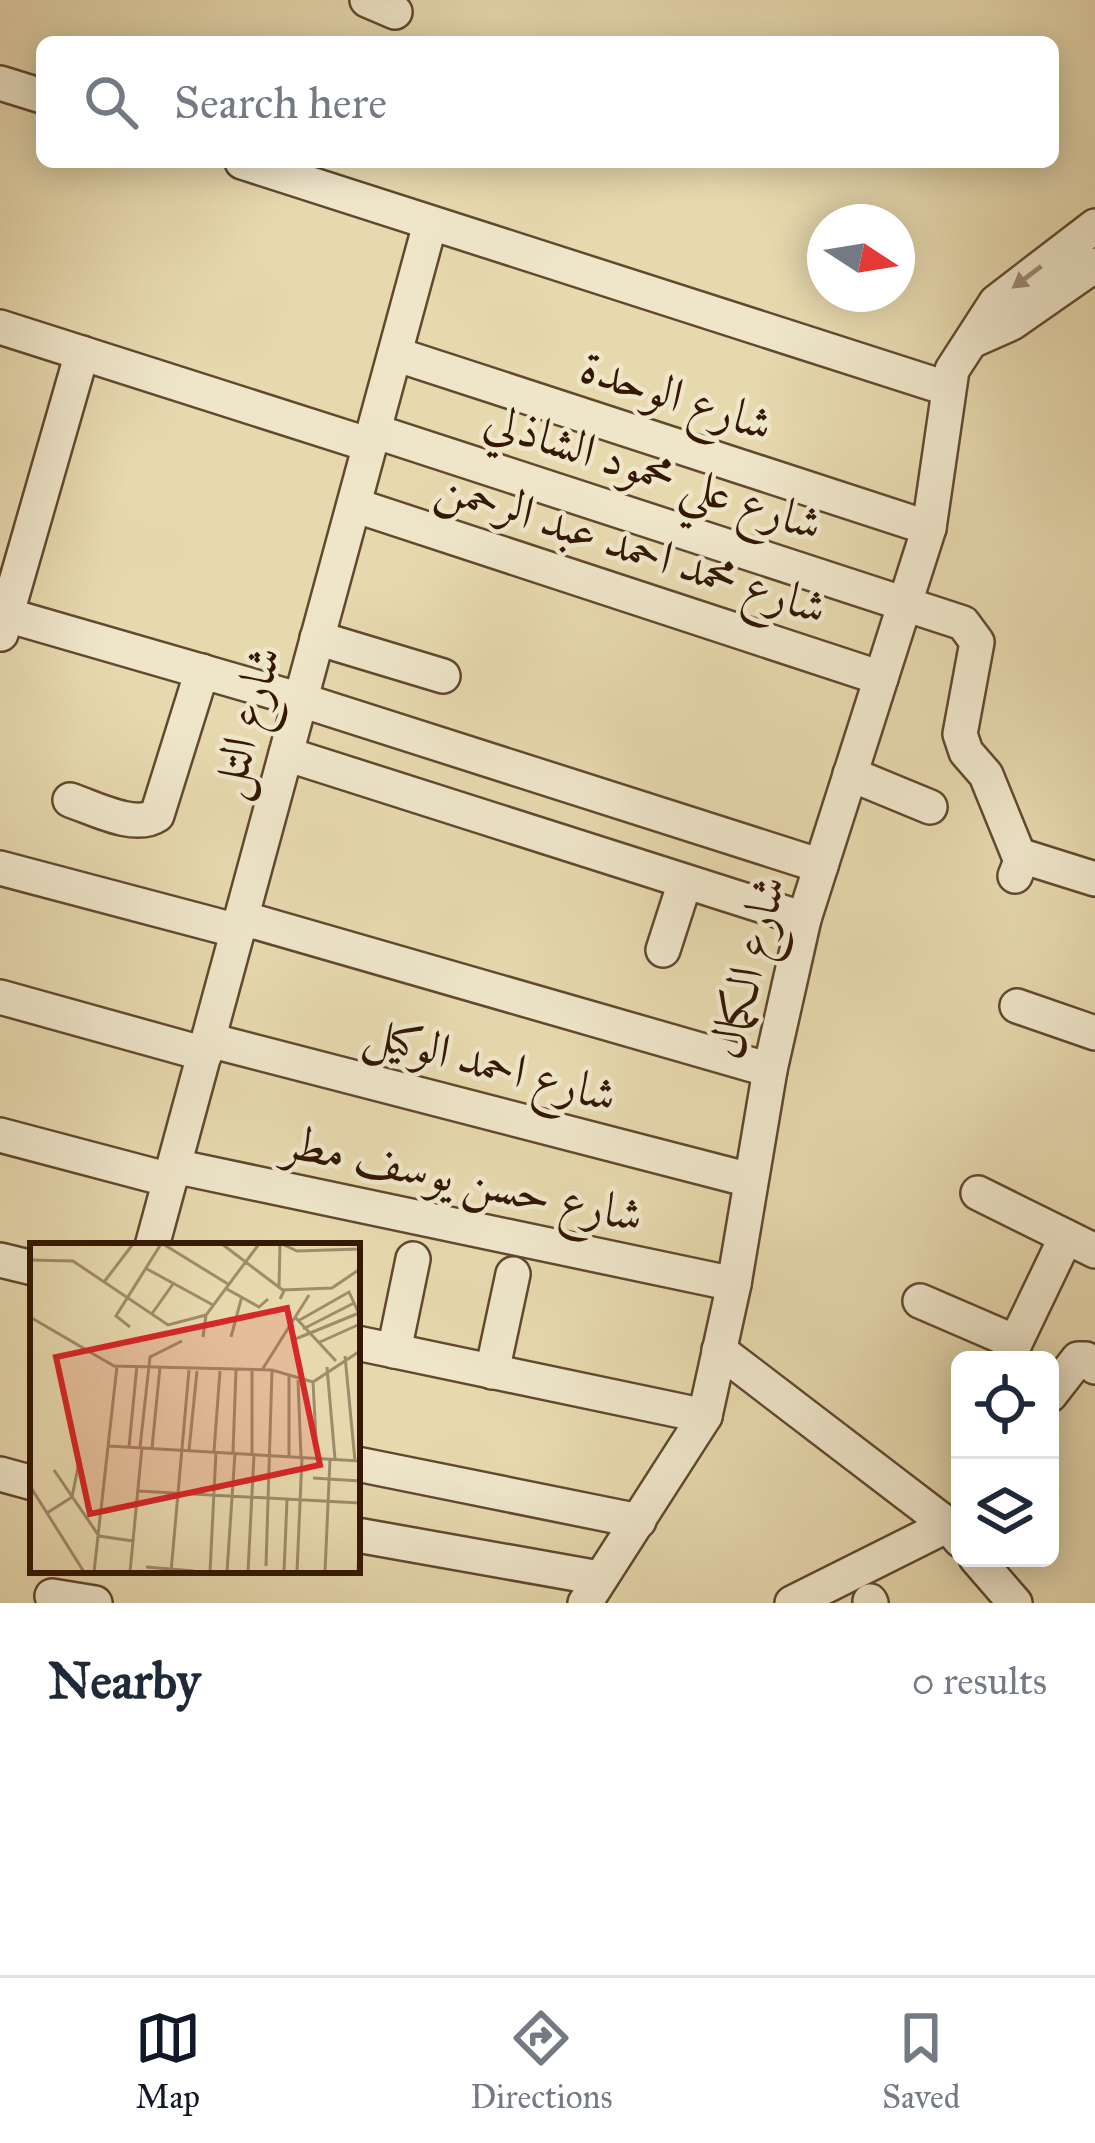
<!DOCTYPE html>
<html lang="en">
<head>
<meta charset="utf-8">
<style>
	:root { --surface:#fff; --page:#f6f6f7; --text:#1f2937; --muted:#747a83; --line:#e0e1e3; --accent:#111827 }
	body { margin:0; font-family:"IM FELL Great Primer",Amiri,serif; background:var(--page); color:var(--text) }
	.controls { position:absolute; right:36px; bottom:36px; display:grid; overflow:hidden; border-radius:18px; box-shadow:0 6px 30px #0003 }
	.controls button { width:108px; height:108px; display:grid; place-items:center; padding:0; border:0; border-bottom:3px solid var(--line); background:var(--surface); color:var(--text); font:60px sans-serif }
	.compass { position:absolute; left:807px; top:204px; width:108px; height:108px; border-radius:50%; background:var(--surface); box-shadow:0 6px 30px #0003; rotate:102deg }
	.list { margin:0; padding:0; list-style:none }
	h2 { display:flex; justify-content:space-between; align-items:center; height:156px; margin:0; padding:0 48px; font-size:51px }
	h2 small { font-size:39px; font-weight:400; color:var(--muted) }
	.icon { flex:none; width:66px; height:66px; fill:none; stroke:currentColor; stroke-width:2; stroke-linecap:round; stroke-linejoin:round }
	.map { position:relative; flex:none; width:1095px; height:1603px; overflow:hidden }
	.search { position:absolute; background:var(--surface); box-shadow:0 6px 30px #0003; left:36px; right:36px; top:36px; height:132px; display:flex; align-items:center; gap:30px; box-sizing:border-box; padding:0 42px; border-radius:18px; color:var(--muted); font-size:45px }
	.sheet { height:372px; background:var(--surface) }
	nav { display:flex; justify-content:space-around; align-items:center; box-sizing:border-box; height:168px; border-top:3px solid var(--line); background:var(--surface); font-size:33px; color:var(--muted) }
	nav a { display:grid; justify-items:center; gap:6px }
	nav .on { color:var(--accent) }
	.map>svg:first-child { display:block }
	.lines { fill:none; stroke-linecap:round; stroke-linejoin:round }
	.street-casing { stroke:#61482e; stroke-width:38 }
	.street { stroke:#efe6ca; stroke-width:33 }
	.oneway { fill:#9b8971 }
	.labels { text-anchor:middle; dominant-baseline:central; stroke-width:9; stroke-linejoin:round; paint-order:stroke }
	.street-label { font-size:48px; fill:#341804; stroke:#efe6ca }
	.inset-road { fill:none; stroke:#9f8c6a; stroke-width:3 }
	.view { fill:#d62828; fill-opacity:0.15; stroke:#d62828; stroke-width:6 }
	.inset-edge { fill:none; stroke:#341804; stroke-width:6 }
</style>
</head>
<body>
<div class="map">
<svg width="1095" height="1603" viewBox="0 0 1095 1603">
	<rect width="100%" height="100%" fill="#e7d9ae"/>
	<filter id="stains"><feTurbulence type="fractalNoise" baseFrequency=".00167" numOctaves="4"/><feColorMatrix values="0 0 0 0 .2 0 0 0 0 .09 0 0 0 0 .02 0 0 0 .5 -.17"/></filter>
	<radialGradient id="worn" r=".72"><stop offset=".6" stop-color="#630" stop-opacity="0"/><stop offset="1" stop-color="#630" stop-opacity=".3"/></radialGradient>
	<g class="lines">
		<defs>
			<g id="street">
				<path d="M367 0 395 12"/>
				<path d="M0 83 42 96"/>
				<path d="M242 162 946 388"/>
				<path d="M0 327 370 445"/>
				<path d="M974 340 1012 323 1095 265"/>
				<path d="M395 354 929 528"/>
				<path d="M374 431 963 623 977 642 960 734 966 752 986 775 1021 861"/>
				<path d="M354 505 881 678"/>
				<path d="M0 613 301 700 821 866"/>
				<path d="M1 634 82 353"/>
				<path d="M317 638 443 676"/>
				<path d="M286 754 804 919"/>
				<path d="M850 774 930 807"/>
				<path d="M70 800C94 808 135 830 157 815L202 671"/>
				<path d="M0 868 238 931"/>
				<path d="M1015 876 1021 861 1028 858 1095 879"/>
				<path d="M242 918 770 1070"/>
				<path d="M663 950 685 882"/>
				<path d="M0 997 205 1054"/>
				<path d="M1017 1006 1095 1033"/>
				<path d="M209 1040 750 1180"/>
				<path d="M0 1135 170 1180"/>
				<path d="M174 1166 734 1284"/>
				<path d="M978 1193 1095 1251"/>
				<path d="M152 1246 430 224"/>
				<path d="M0 1260 33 1268"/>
				<path d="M920 1301 1015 1342"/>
				<path d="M357 1343 705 1416"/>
				<path d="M719 1350 948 1525 960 1540"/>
				<path d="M394 1351 413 1259"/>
				<path d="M1007 1360 1066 1237"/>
				<path d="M492 1372 513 1274"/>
				<path d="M1050 1395 1078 1359H1086L1095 1367"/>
				<path d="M357 1464 639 1521"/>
				<path d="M0 1474 33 1483"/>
				<path d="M357 1535 599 1578"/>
				<path d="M976 1558 1015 1603"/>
				<path d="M52 1596 95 1603"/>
				<path d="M870 1601 871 1603"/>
				<path d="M585 1603 705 1416 734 1284 770 1070 804 919 929 528 952 370 996 302 1095 226"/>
				<path d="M792 1603 948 1525"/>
			</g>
		</defs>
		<use href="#street" class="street-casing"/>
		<use href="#street" class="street"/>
	</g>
	<defs><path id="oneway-solid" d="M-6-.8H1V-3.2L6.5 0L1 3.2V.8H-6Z" transform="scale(3)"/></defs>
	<use class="oneway" href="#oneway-solid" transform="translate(1027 277) rotate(143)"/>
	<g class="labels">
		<g class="street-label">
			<text transform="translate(677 395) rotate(18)">شارع الوحدة</text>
			<text transform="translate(654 471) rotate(18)">شارع علي محمود الشاذلي</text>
			<text transform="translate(632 546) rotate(18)">شارع محمد احمد عبد الرحمن</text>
			<text transform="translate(245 722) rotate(-75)">شارع التل</text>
			<text transform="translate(747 967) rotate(-76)">شارع الكمال</text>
			<text transform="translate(491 1063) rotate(15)">شارع احمد الوكيل</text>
			<text transform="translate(464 1178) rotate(12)">شارع حسن يوسف مطر</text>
		</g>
	</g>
	<g transform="translate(30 1243)">
		<rect width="330" height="330" fill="#e7d9ae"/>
		<path class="inset-road" d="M133 1 198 41M192 1 254 48 250 56M252 1 267 8 330 6M0 17 43 18 138 82 176 72M117 26 183 62M74 39 103 1M249 44 250 1M195 45 229 64 238 56M252 47 302 45 330 26M121 72 143 41M0 74 84 123 242 127 283 139 330 108M265 74 306 118M268 78 319 49 330 73M100 84 86 73 131 1M273 86 324 60M173 94 176 72 229 1M201 94 212 53M263 97 329 70M290 99 330 81M315 113 325 218M297 124 305 216M222 127V210M232 127 279 52M259 133V213M268 137 271 214M283 139 287 215M79 203 330 218M99 204 107 122M110 204 120 114 152 98M122 205 130 124M159 207 167 128M184 208 190 128M203 209 206 127M24 227 69 293 103 298M283 235 330 238M0 243 54 329M108 248 330 260M17 270 42 254 50 214M236 323 242 127M116 324 164 328M64 329 87 123M100 329 112 204M141 329 159 127M180 329 186 209M197 329 205 210M218 329 224 211M254 329 257 257M267 329 272 214M295 329 300 216M328 329 330 279"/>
		<path class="view" d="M257 65 290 222 60 271 26 114Z"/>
		<rect width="330" height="330" class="inset-edge"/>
	</g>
	<rect width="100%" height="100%" filter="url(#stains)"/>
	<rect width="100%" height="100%" fill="url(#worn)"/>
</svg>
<div class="controls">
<button><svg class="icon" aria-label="locate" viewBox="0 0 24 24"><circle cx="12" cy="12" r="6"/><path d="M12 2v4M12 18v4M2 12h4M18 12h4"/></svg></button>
<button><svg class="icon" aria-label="layers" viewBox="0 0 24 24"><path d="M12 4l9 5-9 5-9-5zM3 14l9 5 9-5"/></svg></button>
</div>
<svg class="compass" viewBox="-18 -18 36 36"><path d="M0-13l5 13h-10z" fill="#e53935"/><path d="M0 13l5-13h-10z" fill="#747a83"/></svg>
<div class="search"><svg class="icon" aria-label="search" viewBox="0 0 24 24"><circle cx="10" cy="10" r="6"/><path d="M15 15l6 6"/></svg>Search here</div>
</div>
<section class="sheet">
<h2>Nearby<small>0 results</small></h2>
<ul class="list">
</ul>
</section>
<nav>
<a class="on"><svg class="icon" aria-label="map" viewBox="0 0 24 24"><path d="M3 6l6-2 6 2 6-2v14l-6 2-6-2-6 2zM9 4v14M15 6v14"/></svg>Map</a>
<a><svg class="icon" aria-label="directions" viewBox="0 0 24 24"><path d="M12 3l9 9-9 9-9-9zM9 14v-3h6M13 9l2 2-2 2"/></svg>Directions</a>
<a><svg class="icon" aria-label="saved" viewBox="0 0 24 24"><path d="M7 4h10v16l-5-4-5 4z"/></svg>Saved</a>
</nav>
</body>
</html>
